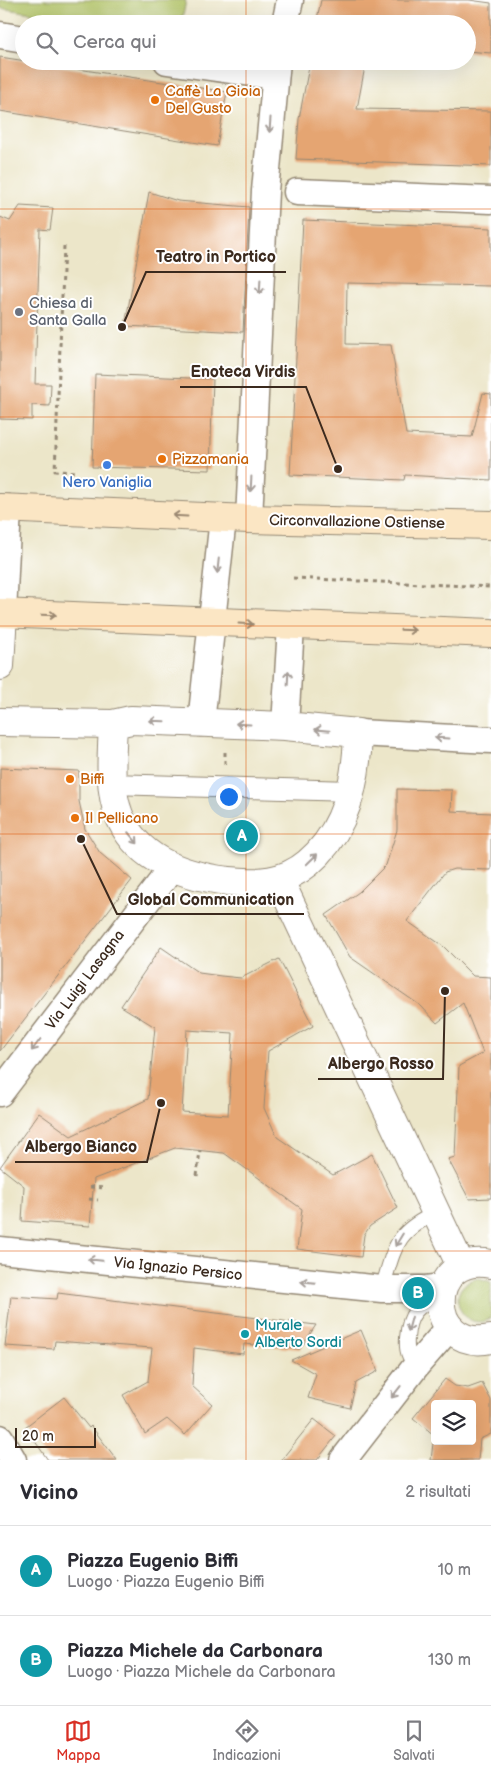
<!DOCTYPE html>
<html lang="it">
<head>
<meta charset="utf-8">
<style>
	:root { --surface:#fff; --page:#f7f7f7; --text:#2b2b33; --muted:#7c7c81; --line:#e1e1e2; --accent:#d93025 }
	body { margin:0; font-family:"Balsamiq Sans",sans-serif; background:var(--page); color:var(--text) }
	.controls { position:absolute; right:15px; bottom:15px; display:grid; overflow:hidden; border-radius:5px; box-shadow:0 5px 20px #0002 }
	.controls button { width:45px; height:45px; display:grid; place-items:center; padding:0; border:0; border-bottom:1px solid var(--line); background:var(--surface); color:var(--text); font:25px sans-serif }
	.scale { position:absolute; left:15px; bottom:12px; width:81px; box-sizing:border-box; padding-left:5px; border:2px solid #3b2a1e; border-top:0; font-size:14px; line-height:18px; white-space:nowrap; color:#3b2a1e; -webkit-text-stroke:4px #fff; paint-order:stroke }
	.you { position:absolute; left:228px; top:796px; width:18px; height:18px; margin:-12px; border:4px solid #fff; border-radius:50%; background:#1a73e8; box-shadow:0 0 0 8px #1a73e833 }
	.badge { display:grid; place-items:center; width:32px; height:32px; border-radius:50%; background:var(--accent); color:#fff; font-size:16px; font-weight:700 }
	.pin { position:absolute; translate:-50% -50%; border:2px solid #fff; box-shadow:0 1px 5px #0006 }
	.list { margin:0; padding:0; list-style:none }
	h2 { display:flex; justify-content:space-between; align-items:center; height:65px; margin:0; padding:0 20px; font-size:21px }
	h2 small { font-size:16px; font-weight:400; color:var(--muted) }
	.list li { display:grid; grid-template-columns:32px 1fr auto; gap:15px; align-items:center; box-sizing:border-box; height:90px; padding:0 20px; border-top:1px solid var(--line) }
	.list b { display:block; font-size:19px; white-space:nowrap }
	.list p { margin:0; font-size:16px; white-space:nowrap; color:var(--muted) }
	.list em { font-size:16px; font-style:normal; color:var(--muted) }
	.icon { flex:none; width:28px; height:28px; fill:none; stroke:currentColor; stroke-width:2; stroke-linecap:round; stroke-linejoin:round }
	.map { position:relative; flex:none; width:491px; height:1460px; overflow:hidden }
	.search { position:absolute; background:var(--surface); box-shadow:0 5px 20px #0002; left:15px; right:15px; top:15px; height:55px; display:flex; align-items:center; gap:12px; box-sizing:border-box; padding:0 18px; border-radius:28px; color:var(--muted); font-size:19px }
	.sheet { height:245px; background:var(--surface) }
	nav { display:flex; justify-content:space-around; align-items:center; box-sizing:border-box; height:70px; border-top:1px solid var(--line); background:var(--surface); font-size:14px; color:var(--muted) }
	nav a { display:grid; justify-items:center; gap:2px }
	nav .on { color:var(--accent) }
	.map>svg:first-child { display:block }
	.green { fill:#b1c266; stroke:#767642 }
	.building { fill:#e5a572; fill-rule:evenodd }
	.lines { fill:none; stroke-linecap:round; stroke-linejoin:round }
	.service-casing { stroke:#948874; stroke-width:16 }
	.pedestrian-casing { stroke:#948874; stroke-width:22 }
	.minor-casing { stroke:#948874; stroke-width:29 }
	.tertiary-casing { stroke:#948874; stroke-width:30 }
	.secondary-casing { stroke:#948874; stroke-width:30 }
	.path { stroke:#948874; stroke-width:3; stroke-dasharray:4 4; stroke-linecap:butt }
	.service { stroke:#fff; stroke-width:14 }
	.pedestrian { stroke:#fff; stroke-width:20 }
	.minor { stroke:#fff; stroke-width:26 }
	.tertiary { stroke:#fff; stroke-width:28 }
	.secondary { stroke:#fbe6c4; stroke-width:28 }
	.oneway { stroke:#a79f9a }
	.oneway2 { stroke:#9b8871 }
	.grid { fill:none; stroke:#df570d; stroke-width:1; stroke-opacity:0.55 }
	.food-dot { fill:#e8710a; stroke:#fff; stroke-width:2 }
	.worship-dot { fill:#6b7280; stroke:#fff; stroke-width:2 }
	.shop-dot { fill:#3f7fe0; stroke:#fff; stroke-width:2 }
	.culture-dot { fill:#0f9aa8; stroke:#fff; stroke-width:2 }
	.labels { text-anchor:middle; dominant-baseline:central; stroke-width:4; stroke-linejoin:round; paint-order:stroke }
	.food-label { font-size:15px; fill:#c56008; stroke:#fff; text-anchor:start }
	.worship-label { font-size:15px; fill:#5b616d; stroke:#fff; text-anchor:start }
	.shop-label { font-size:15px; fill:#366cbe; stroke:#fff }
	.street-label { font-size:15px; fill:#3b2a1e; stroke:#fff }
	.culture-label { font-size:15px; fill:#0d838f; stroke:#fff; text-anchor:start }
	.leader { fill:none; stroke:#3b2a1e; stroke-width:2 }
	.callout-dot { fill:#3b2a1e; stroke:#fff; stroke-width:2 }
	.callout-label { font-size:16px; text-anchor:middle; font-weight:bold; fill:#3b2a1e; stroke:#fff; stroke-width:4; stroke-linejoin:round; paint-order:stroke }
</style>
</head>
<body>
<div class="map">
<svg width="491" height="1460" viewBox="0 0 491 1460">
	<rect width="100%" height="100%" fill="#fff"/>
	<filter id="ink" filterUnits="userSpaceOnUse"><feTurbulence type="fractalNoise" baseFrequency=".02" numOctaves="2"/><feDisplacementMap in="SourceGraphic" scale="10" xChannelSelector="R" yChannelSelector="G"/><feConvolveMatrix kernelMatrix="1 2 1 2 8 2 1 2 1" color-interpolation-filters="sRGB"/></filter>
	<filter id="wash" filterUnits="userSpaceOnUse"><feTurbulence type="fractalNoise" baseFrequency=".0096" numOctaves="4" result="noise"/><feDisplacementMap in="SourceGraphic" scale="20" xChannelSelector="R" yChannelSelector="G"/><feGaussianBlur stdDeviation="1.12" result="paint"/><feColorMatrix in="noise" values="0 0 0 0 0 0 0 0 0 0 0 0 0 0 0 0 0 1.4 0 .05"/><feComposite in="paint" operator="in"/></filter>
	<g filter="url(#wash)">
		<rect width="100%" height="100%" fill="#ece6c9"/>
		<g class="green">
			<path d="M0 0H186L183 16 154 24H103L0 8Z"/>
			<path d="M479 1278 491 1282V1318C463 1336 439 1286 479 1278Z"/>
		</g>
		<g id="blocks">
			<g class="building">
				<path d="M321 0H469L491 3V53L467 51V24H316Z"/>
				<path d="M0 57 227 92 217 146 0 111Z"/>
				<path d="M310 61H366L357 109 491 111V166L296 159 299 119Z"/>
				<path d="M149 192 178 201 249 207 243 332 125 326Z"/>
				<path d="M20 206 53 208 50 230 40 229 35 384H51L50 406 32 405V420L0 419V217L10 221Z"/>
				<path d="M303 220 491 228V286L347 283 346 344 391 345 406 434 472 437 483 393 491 394V480L405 475 404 480 290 475Z"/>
				<path d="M95 374 213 379 210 470 92 467Z"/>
				<path d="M0 768 79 771V801L85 829 100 853 132 880 0 1051Z"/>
				<path d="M397 789 452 790 451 811 491 813V870L454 869 445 872 407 921 443 946 473 976 491 977V1198L469 1199 448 1159 455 1157 459 1066 483 1053 463 1003 437 1023 421 1006 350 957 326 915 359 892 386 865 397 830Z"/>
				<path d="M161 947 199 973 221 976 241 978 279 959 313 1026 268 1051 264 1108 277 1137 333 1175 372 1154 398 1208 370 1226 364 1235 361 1257 297 1249 302 1209 224 1153 175 1148 94 1179 90 1226 22 1221 24 1186 0 1167 39 1113 71 1136 148 1099 155 1027 121 1006ZM187 1030 233 1033 228 1115 182 1112Z"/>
				<path d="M58 1293 175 1308 316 1325 300 1349 244 1344 243 1354 194 1348 192 1386 212 1404 185 1435 167 1419 145 1434 123 1395 148 1381 152 1348 55 1341 54 1349 5 1346 11 1296 57 1299Z"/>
				<path d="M361 1330 378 1371 356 1383 350 1408 308 1398 316 1374 291 1360Z"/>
				<path d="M445 1379 455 1386 468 1388 482 1383 491 1400V1434L480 1439 478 1460H431L434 1435 413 1418ZM435 1404H472V1441H435Z"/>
				<path d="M64 1397 89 1428 91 1426 117 1460H48L25 1427Z"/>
				<path d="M314 1419 336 1436 317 1460H281Z"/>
			</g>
		</g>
	</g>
	<g filter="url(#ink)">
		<use href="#blocks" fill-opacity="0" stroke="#948874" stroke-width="1"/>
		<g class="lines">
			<defs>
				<g id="service">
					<path d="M382 1289C395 1247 394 1232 438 1212"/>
					<path d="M416 1366C408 1356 406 1350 407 1338 409 1311 418 1307 440 1294"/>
				</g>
				<path id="pedestrian" d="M112 784 351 791"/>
				<g id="minor">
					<path d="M285 24 290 0"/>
					<path d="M0 35 24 39"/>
					<path d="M167 61 274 76"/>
					<path d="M297 192 491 200"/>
					<path d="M249 519 265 191 277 61"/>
					<path d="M3 613 8 508"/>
					<path d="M201 723 223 518"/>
					<path d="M285 726 291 626"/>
					<path d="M358 733 491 740"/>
					<path d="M0 1093 172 868"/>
					<path d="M0 1250 382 1289H426L442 1287"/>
					<path d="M0 1438 13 1460"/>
					<path d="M343 1460 416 1366 449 1328"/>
				</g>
				<g id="tertiary">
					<path d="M0 666 3 613"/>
					<path d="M0 722 113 724 131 720 285 726 358 733C357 780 346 831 308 863 284 883 258 884 229 881 184 876 137 860 119 815 108 787 112 753 113 724"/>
					<path d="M279 879 461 1266"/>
					<path d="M491 1264C423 1251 425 1353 491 1339"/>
				</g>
				<g id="secondary">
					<path d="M0 508 249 519 491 525"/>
					<path d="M0 613 491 633"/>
				</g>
			</defs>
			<use href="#service" class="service-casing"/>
			<use href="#pedestrian" class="pedestrian-casing"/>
			<use href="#minor" class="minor-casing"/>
			<use href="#tertiary" class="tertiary-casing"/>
			<use href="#secondary" class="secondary-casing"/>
			<g class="path">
				<path d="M64 246 55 471 77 472"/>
				<path d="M293 578 491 587"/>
				<path d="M225 764V750"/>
				<path d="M197 1176 200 1150"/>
				<path d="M90 1187 106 1188"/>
				<path d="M89 1199 98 1200"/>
			</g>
			<use href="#service" class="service"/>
			<use href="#pedestrian" class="pedestrian"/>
			<use href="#minor" class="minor"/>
			<use href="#tertiary" class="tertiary"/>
			<use href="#secondary" class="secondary"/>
		</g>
		<defs><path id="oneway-shaft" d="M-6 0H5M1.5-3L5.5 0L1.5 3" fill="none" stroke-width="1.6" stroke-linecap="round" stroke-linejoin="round" transform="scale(1.25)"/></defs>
		<g class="oneway">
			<use href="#oneway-shaft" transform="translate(270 125) rotate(94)"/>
			<use href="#oneway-shaft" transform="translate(260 287) rotate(93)"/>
			<use href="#oneway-shaft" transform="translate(251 484) rotate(93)"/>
			<use href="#oneway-shaft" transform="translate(218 566) rotate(96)"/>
			<use href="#oneway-shaft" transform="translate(288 678) rotate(-87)"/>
			<use href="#oneway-shaft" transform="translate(157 721) rotate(-178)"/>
			<use href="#oneway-shaft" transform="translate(243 724) rotate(-177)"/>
			<use href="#oneway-shaft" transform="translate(322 730) rotate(-175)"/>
			<use href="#oneway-shaft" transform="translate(442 738) rotate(-177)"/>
			<use href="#oneway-shaft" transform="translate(133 838) rotate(50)"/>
			<use href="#oneway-shaft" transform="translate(312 859) rotate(-44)"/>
			<use href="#oneway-shaft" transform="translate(36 1045) rotate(127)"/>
			<use href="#oneway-shaft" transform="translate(399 1240) rotate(121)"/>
			<use href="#oneway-shaft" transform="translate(95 1260) rotate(-174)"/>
			<use href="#oneway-shaft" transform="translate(308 1282) rotate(-175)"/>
			<use href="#oneway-shaft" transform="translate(410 1324) rotate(105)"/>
			<use href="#oneway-shaft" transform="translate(396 1392) rotate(128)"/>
		</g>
		<g class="oneway2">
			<use href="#oneway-shaft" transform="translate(180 516) rotate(-177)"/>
			<use href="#oneway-shaft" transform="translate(49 615) rotate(2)"/>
			<use href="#oneway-shaft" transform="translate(246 624) rotate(3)"/>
			<use href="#oneway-shaft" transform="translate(408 630) rotate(2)"/>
		</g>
	</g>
	<path class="grid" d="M246 0V24M246 61V1460M0 209H491M0 417H491M0 626H491M0 834H491M0 1043H491M0 1251H491"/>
	<g class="food-dot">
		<circle cx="155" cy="100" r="5"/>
		<circle cx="162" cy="459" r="5"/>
		<circle cx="70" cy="779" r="5"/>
		<circle cx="75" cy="818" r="5"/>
	</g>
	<circle class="worship-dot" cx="19" cy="312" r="5"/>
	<circle class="shop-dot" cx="107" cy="465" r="5"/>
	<circle class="culture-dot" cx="245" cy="1334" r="5"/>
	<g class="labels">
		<g class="food-label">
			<text x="165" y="91">Caffè La Gioia<tspan x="165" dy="17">Del Gusto</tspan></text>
			<text x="172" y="459">Pizzamania</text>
			<text x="80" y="779">Biffi</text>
			<text x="85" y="818">Il Pellicano</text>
		</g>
		<g class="worship-label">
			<text x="29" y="303">Chiesa di<tspan x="29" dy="17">Santa Galla</tspan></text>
		</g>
		<g class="shop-label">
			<text x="107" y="482">Nero Vaniglia</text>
		</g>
		<g class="street-label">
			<text transform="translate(357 522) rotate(1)">Circonvallazione Ostiense</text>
			<text transform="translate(85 980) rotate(-53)">Via Luigi Lasagna</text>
			<text transform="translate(178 1269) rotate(6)">Via Ignazio Persico</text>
		</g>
		<g class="culture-label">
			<text x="255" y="1325">Murale<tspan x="255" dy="17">Alberto Sordi</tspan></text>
		</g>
	</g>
	<path class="leader" d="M122 327L146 272H286M338 469L306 387H180M81 839L117 914H304M445 991L443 1079H318M161 1103L147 1162H15"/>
	<g class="callout-dot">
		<circle cx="122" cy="327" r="5"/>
		<circle cx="338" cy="469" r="5"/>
		<circle cx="81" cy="839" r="5"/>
		<circle cx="445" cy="991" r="5"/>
		<circle cx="161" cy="1103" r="5"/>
	</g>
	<g class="callout-label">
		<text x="216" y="262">Teatro in Portico</text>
		<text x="243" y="377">Enoteca Virdis</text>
		<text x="211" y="905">Global Communication</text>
		<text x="381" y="1069">Albergo Rosso</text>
		<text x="81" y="1152">Albergo Bianco</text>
	</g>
</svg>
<div class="controls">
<button><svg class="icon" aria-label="layers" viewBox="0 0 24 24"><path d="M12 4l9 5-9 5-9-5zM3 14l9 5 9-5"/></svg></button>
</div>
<div class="scale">20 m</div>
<div class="you"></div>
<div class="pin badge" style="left:242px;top:836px;background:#0f9aa8">A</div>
<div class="pin badge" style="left:418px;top:1293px;background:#0f9aa8">B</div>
<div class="search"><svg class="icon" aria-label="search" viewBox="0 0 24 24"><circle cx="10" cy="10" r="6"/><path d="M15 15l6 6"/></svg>Cerca qui</div>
</div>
<section class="sheet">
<h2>Vicino<small>2 risultati</small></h2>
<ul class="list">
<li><span class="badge" style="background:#0f9aa8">A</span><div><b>Piazza Eugenio Biffi</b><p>Luogo · Piazza Eugenio Biffi</p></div><em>10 m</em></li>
<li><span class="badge" style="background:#0f9aa8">B</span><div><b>Piazza Michele da Carbonara</b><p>Luogo · Piazza Michele da Carbonara</p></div><em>130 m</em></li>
</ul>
</section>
<nav>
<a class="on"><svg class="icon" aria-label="map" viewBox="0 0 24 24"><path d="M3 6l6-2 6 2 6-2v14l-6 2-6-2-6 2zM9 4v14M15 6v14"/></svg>Mappa</a>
<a><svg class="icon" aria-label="directions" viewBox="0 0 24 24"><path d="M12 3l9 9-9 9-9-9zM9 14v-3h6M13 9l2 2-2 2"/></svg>Indicazioni</a>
<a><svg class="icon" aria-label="saved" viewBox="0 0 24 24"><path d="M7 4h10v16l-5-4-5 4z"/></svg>Salvati</a>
</nav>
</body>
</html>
